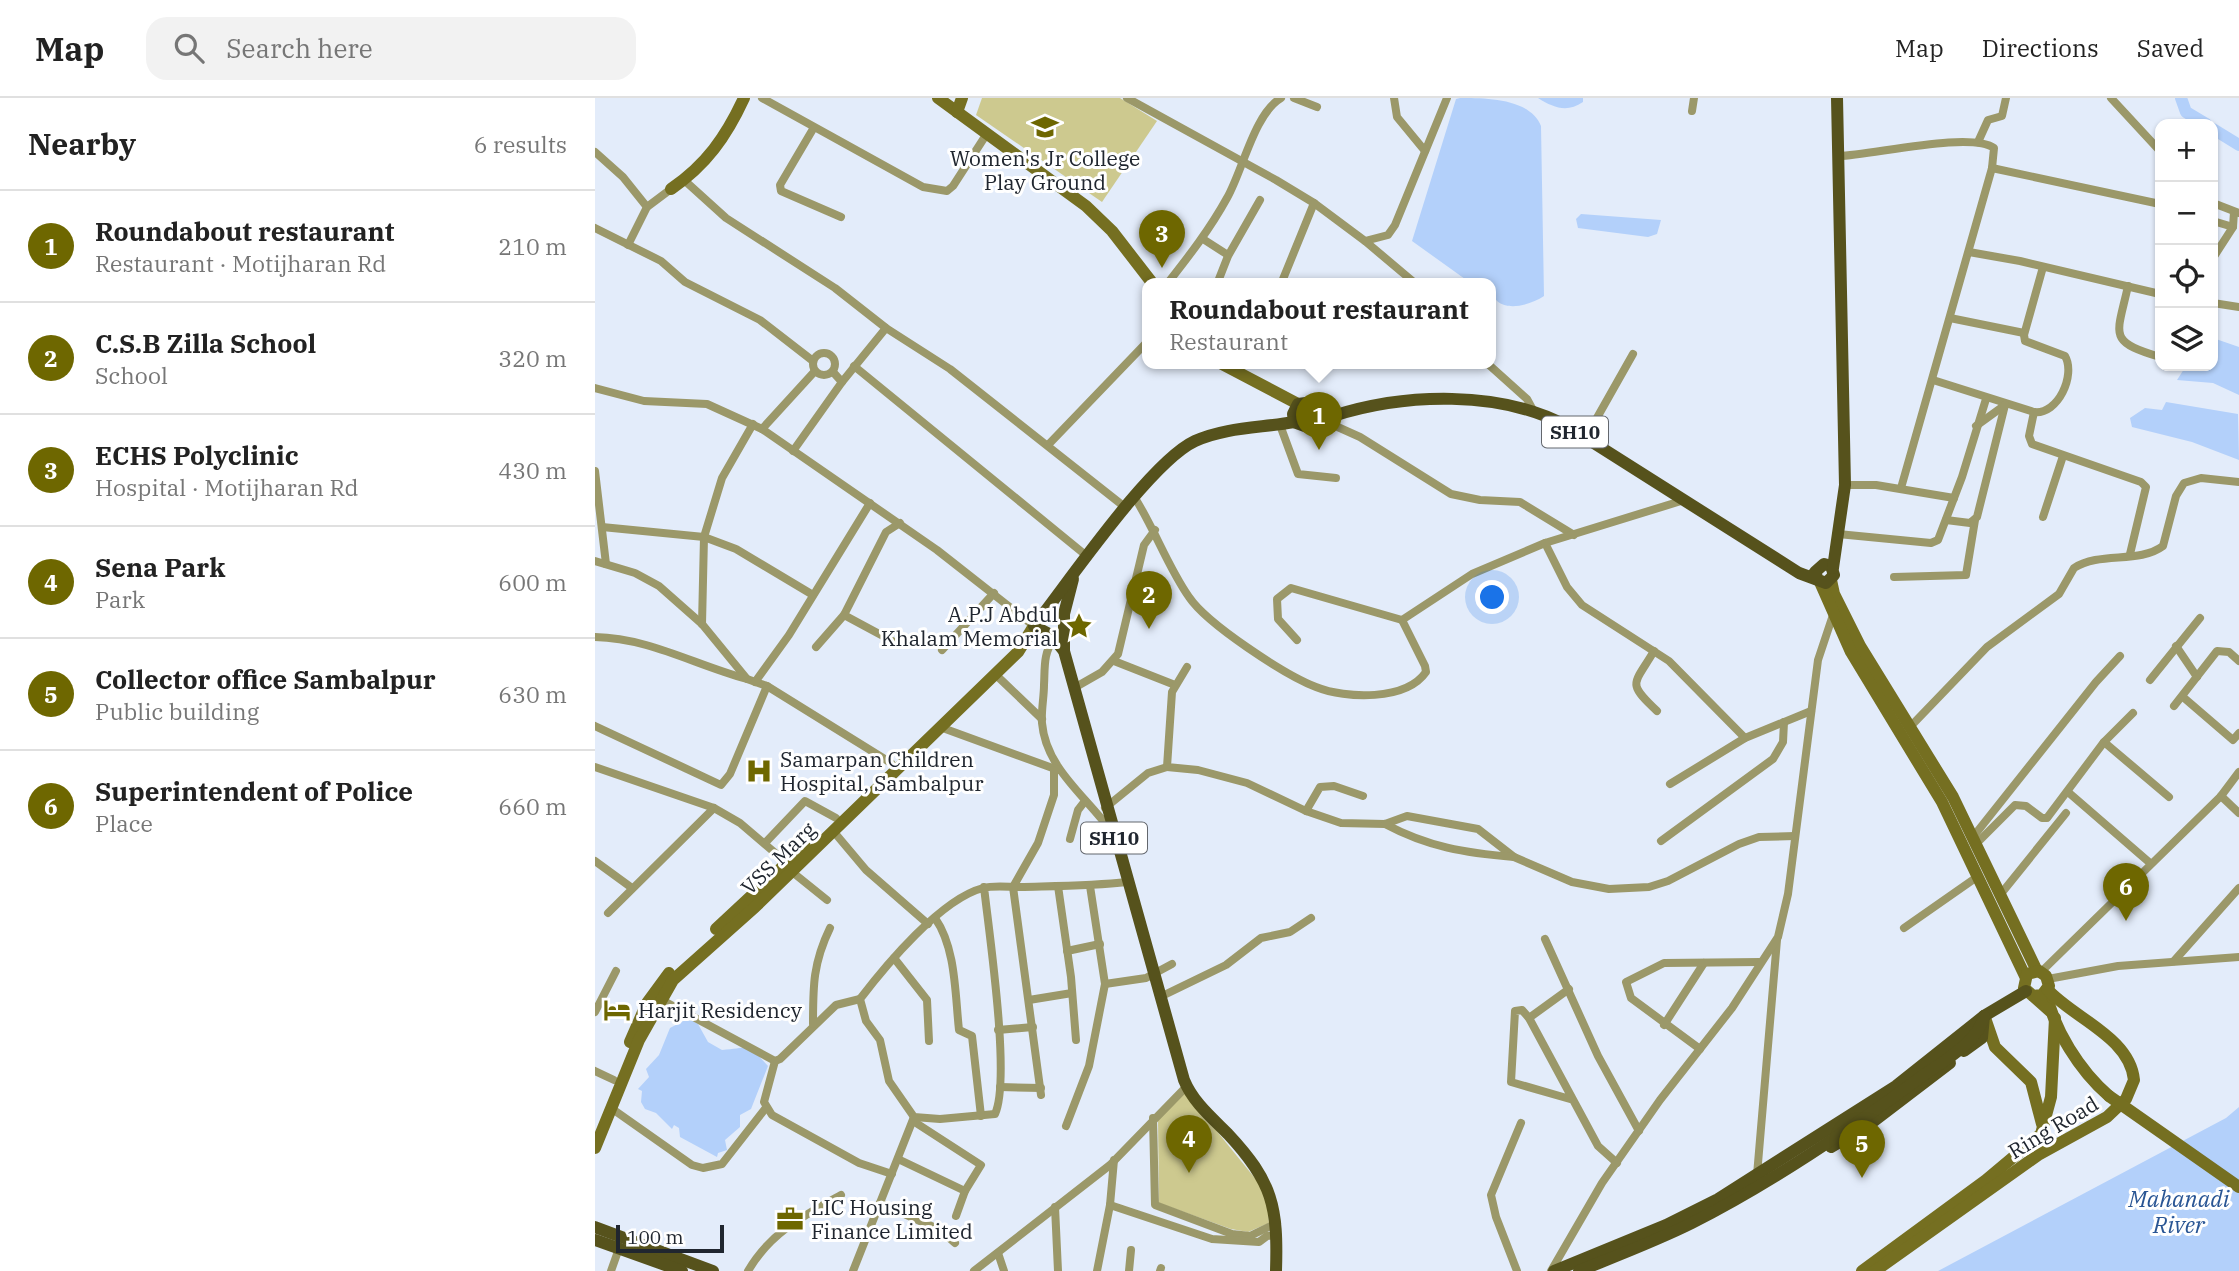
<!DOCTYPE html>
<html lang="en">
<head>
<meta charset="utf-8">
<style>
	:root { --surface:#fff; --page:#f2f2f2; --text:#222; --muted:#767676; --line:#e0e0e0; --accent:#6e6700 }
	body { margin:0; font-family:"IBM Plex Serif",serif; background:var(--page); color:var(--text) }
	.controls { position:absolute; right:21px; top:21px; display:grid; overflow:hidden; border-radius:14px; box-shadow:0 2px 5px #0004 }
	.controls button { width:63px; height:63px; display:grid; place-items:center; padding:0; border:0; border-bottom:2px solid var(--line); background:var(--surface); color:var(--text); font:35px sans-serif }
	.scale { position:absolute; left:21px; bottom:18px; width:108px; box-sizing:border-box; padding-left:7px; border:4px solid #20262f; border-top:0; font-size:19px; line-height:24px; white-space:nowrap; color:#20262f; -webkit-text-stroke:5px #fff; paint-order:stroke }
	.you { position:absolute; left:898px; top:500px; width:24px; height:24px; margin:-18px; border:5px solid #fff; border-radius:50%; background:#1a73e8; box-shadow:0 0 0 10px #1a73e833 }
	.badge { display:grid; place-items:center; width:46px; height:46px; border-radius:50%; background:var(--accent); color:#fff; font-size:23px; font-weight:700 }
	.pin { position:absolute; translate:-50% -58px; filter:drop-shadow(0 2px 4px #0008) }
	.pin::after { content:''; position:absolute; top:37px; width:24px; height:21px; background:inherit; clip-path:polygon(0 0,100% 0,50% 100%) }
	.popup { position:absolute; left:547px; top:180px; width:354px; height:91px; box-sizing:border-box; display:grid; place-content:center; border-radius:14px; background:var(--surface); filter:drop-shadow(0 2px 5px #0005); font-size:23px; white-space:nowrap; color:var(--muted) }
	.popup b { font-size:26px; color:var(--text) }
	.popup::after { content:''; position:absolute; left:50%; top:100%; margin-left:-14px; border:14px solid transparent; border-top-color:var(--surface) }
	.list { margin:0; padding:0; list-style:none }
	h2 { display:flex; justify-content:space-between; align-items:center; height:91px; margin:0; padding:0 28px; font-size:30px }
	h2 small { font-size:23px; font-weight:400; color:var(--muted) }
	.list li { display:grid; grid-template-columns:46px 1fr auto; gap:21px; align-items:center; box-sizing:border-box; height:112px; padding:0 28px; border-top:2px solid var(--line) }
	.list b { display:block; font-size:26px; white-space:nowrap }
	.list p { margin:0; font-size:23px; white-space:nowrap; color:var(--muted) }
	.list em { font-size:23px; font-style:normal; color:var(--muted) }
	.icon { flex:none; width:38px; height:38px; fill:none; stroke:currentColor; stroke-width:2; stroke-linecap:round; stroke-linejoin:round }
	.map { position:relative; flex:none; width:1644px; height:1173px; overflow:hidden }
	header { display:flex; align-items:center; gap:42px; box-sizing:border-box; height:98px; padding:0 35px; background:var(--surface); border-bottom:2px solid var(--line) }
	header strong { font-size:33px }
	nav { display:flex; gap:38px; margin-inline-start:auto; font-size:24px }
	.search { width:490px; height:63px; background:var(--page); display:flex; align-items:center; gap:18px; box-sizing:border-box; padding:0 24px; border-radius:21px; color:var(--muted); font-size:26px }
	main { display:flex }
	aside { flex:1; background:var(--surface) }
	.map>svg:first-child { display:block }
	.green { fill:#cdc98f }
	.water { fill:#b3d0fa }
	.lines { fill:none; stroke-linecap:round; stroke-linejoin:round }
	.river { stroke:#b3d0fa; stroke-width:12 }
	.street { stroke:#9b9869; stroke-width:8 }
	.secondary { stroke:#756f21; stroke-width:12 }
	.primary { stroke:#56521c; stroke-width:12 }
	.secondary-bridge { stroke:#756f21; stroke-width:12 }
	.primary-bridge { stroke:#56521c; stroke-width:12 }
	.labels { text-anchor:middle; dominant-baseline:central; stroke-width:6; stroke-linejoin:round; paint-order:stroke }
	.shield { fill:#fff; stroke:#63676d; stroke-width:2 }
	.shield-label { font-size:19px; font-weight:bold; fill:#20262f }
	.poi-label { font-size:21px; fill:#20262f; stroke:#fff; text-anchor:start }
	.street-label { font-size:21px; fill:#20262f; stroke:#fff }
	.water-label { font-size:23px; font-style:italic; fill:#295594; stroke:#fff }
</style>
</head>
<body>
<header>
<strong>Map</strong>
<div class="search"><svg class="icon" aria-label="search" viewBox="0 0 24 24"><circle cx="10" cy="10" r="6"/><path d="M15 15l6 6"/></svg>Search here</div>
<nav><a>Map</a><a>Directions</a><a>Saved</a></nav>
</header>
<main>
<aside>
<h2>Nearby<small>6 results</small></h2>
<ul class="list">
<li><span class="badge">1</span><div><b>Roundabout restaurant</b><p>Restaurant · Motijharan Rd</p></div><em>210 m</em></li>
<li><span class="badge">2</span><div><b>C.S.B Zilla School</b><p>School</p></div><em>320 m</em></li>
<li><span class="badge">3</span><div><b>ECHS Polyclinic</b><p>Hospital · Motijharan Rd</p></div><em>430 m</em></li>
<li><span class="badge">4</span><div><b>Sena Park</b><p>Park</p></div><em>600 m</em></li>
<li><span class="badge">5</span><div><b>Collector office Sambalpur</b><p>Public building</p></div><em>630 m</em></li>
<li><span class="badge">6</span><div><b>Superintendent of Police</b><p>Place</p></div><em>660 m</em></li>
</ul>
</aside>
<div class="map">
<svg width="1644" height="1173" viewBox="0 0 1644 1173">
	<rect width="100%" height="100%" fill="#e3ecfa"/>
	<g class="green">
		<path d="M387 0H525L562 23 507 104 381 17Z"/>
		<path d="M590 994 672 1095 674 1125 653 1134 636 1131 564 1105 563 1021Z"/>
	</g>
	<g class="water">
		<path d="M865 0C890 0 935 0 946 28L949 198C931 210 896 217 896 186L870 181 817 143 861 1Z"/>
		<path d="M943 0H988V4C972 15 959 10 943 0Z"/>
		<path d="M986 116 1066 122 1062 136 1053 139 983 130 981 121Z"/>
		<path d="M1618 240 1644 249V297L1618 285 1582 282 1591 268H1618Z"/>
		<path d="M1571 304 1643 316 1644 362 1597 344 1537 329 1535 320 1550 310 1567 312Z"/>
		<path d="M94 920 103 926 113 944 127 952C158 950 150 943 173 968L156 1011 145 1017V1029L130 1042 132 1052 123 1055 122 1059 85 1039 84 1030 79 1027 77 1031 61 1015 50 1011 46 1004 47 993 43 991 54 979 51 971 64 957 75 930Z"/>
		<path d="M1644 1009V1173H1343L1631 1020Z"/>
	</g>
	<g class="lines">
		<g class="river">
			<path d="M1586 0 1591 14 1611 26"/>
			<path d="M1618 31 1644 47"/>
		</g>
		<g class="street">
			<path d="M167 0 328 89 352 93 358 88 391 37"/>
			<path d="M532 0 681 82 719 105 770 143 793 137 800 127 852 0"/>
			<path d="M699 0 722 9"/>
			<path d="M799 0 802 19 830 53"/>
			<path d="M1516 0 1565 53"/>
			<path d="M1097 13 1099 0"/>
			<path d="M218 31 185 87 186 93 246 119"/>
			<path d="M1383 44 1393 22 1407 18 1411 0"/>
			<path d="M0 54 28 79 52 109"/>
			<path d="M1244 58C1277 57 1376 33 1399 50L1397 70 1306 390"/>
			<path d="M1397 70 1565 106"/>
			<path d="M89 82 131 120 240 190 291 230 355 271 531 410"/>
			<path d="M1618 105 1644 115"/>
			<path d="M1618 123 1638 129"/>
			<path d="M0 130 66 163 90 184 165 222 218 263"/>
			<path d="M608 141 633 157"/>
			<path d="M770 143 821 186"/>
			<path d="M33 147 52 109 76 91"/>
			<path d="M1374 154 1425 163 1565 196"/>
			<path d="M1618 160 1638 129 1639 114"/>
			<path d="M572 186C594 158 615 131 632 100 648 72 659 16 686 0"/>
			<path d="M622 186 633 158 665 102"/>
			<path d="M686 186 719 105"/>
			<path d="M1533 188C1522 238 1512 243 1565 259"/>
			<path d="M1618 205 1644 209"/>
			<path d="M1355 220 1429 235"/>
			<circle cx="229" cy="266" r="11"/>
			<path d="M893 266 932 301 938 312"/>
			<path d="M259 268 493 459"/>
			<path d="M1338 282 1439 314C1463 317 1481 277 1470 258L1430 243 1429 237 1448 169"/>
			<path d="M247 284 291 230"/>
			<path d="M0 290 49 303 112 306 167 331 342 452 439 528"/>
			<path d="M1439 314 1434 338 1437 346 1546 384 1551 389 1535 456"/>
			<path d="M736 326 765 339 856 396 885 402 925 404 979 437"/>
			<path d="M685 327 703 376 741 380"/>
			<path d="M1381 328 1410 307"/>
			<path d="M167 331 220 273"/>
			<path d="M990 341 1038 256"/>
			<path d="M453 347 552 244"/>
			<path d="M198 353 247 284 238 274"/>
			<path d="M0 373 11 466"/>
			<path d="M1250 387H1281L1359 400"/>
			<path d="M540 400C560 432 573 469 594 499 612 526 690 577 721 589 751 601 811 603 831 574L830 568 807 522 877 476 950 445 1086 403"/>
			<path d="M1448 419 1468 358"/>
			<path d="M1351 422 1375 425 1382 419 1410 307"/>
			<path d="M7 429 109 439 141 451 218 497"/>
			<path d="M1243 436 1336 445 1343 442 1367 379 1391 301"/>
			<path d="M950 445 972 489 987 507 1074 563 1150 640"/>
			<path d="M0 463 40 475 64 488 107 526 152 581 172 588 296 665"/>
			<path d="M1299 479 1371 477 1380 422"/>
			<path d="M249 517 301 545"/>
			<path d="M107 526 109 439 127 380 158 326"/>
			<path d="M0 539C54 540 100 567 152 581"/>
			<path d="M459 541C448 555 450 570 449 587 449 599 446 613 447 625 451 671 492 699 516 733"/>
			<path d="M702 542 683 521 682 501 696 490 807 522"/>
			<path d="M1581 548 1602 579"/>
			<path d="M221 549 249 517 291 434 305 425"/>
			<path d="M347 552 399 495"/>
			<path d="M1059 553C1039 587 1031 584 1062 613"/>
			<path d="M519 563 580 587"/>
			<path d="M592 569 577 594 572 669 603 672 652 685 711 713 746 725 790 726 812 718 883 731 919 759 977 784 1014 791 1054 789 1073 783 1144 746 1164 739 1200 738"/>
			<path d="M400 576 447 621"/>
			<path d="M1555 582 1605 520"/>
			<path d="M160 584 194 537 275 405"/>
			<path d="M479 590 507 574 523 556 549 447 560 432"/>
			<path d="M1588 599 1638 642 1644 635"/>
			<path d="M1579 608 1622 553 1634 554 1644 563"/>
			<path d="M0 628 126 687 135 676 172 588"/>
			<path d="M345 629 463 672"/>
			<path d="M1315 629 1392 549 1464 496 1479 470C1505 453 1544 466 1568 448L1581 398 1589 385 1606 380 1644 384"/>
			<path d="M1509 644 1574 699"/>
			<path d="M0 669 119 710 145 725 192 765"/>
			<path d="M1075 686 1150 640 1216 613"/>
			<path d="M1473 694 1555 765"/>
			<path d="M1626 698 1644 715"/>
			<path d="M510 710 553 675 572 669"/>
			<path d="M711 713 725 689 739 688 768 698"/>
			<path d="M790 726C833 749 870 755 919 759"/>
			<path d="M239 734 271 772 333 826"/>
			<path d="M1378 739 1501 584 1525 558"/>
			<path d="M475 741 483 712 490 703"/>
			<path d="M1066 743 1178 661 1188 644 1189 624"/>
			<path d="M170 745 210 703 241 720"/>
			<path d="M1381 746 1420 707 1431 708 1447 720H1452L1509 644 1538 615"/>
			<path d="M0 763 37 790"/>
			<path d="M196 773 232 802"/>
			<path d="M463 788 476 879 481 942"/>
			<path d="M389 789C394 835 416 981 400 1016L345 1021 319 1019 294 983 285 942 271 923 265 901C291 867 346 801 388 790 399 787 413 789 425 789 461 788 497 788 532 784"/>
			<path d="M1405 797 1471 715"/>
			<path d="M13 815 119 710"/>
			<path d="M340 820C361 850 360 896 364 932L377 938 386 1018"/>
			<path d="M1309 830 1382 779"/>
			<path d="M950 841 1003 958 1044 1033"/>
			<path d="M472 853 505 846"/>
			<path d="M299 860 332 902 334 943"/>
			<path d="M1579 863 1644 790"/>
			<path d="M1446 874 1626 698 1644 674"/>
			<path d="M1453 881 1523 868 1644 859"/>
			<path d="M510 886 551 880 577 866"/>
			<path d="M565 899 631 867 666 840 695 834 716 820"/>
			<path d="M65 901 180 963 185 961 241 907 265 901"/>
			<path d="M434 902 477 895"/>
			<path d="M0 914 21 873"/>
			<path d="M934 920 974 891"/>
			<path d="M218 926C218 888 218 865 235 830"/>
			<path d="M1069 927 1109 865"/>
			<path d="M403 932 438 929"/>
			<path d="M1105 951 1036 900 1031 884 1069 865 1165 864"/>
			<path d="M180 963 169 1004 177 1017 264 1065 297 1076"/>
			<path d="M0 973 19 982"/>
			<path d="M405 989 446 990"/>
			<path d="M446 997 418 789 443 745 459 697V672"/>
			<path d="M975 1001 916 984 920 913 927 912 934 920 1003 1048 1022 1065"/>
			<path d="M16 1010 97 1067 108 1070 127 1066 170 1011"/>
			<path d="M558 1020 560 1107 637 1136 655 1138 682 1125"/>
			<path d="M318 1023 386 1067 370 1093 361 1118"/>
			<path d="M471 1028 494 968 510 886 495 788"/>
			<path d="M303 1061 370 1093"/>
			<path d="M1162 1077 1182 842"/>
			<path d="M285 1105 345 1132 360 1145"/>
			<path d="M515 1107 519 1062"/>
			<path d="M460 1109 463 1173"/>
			<path d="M403 1155 409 1173"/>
			<path d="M16 1173 22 1156"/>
			<path d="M153 1173C175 1135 208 1118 246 1097"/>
			<path d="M258 1173 319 1019"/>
			<path d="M379 1173 515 1067 592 988"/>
			<path d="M502 1173 515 1107 617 1141 664 1144 672 1138 682 1137"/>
			<path d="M534 1173 536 1152"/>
			<path d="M565 1173 566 1170"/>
			<path d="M922 1173 901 1119 896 1097 926 1025"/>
			<path d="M956 1173 1007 1085 1065 1002 1137 910 1183 839 1193 796 1223 562 1239 514"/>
		</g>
		<g class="secondary">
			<path d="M343 0 491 108 517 133 558 186"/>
			<path d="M362 14 367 0"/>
			<path d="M76 91C111 67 131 39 149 0"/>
			<path d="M627 266 703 306"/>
			<path d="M1236 482 1239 496 1265 548 1358 699 1442 873"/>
			<path d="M1225 484 1256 554 1347 704 1430 878"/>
			<path d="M121 831 210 748"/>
			<path d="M1451 893C1458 931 1485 973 1514 998"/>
			<path d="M1438 898 1447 897 1454 888 1451 878 1444 873 1432 876 1429 890 1455 913"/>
			<path d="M1390 920 1400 949 1436 984 1447 1026"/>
			<path d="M35 944 52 905 74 875"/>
			<path d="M0 1050 44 942 78 882 160 809 423 554 439 528"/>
			<path d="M1267 1173 1391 1082 1446 1036 1456 999 1460 920"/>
			<path d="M1280 1173 1443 1057 1512 1019 1531 1001 1539 982C1535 939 1478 920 1452 891"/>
		</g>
		<g class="primary">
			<path d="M719 304 733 308 738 313 733 329 718 331 699 324 698 316 703 306Z"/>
			<path d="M738 318C810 295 905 292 972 328L1204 475 1231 485 1239 477 1236 468 1229 466 1220 474 1223 482"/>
			<path d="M1238 470 1250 387 1242 0"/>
			<path d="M469 553V516L478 481"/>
			<path d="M1369 953 1387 940 1389 918"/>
			<path d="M1236 1049 1275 1026 1355 965"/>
			<path d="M0 1129 118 1173"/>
			<path d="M0 1142 87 1173"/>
			<path d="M681 1173C683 1109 678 1084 633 1036 616 1019 598 1004 589 982L469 553 456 537 439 528C473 485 555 364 600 343 631 329 666 330 699 324"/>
			<path d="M959 1173 1071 1127 1123 1101 1301 988 1389 918 1431 893"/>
		</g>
		<path class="secondary-bridge" d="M1514 998 1644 1089"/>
		<path class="primary-bridge" d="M984 1173C1021 1158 1061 1143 1097 1125 1178 1084 1253 1033 1326 979 1348 963 1383 945 1389 918"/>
	</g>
	<defs>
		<symbol id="university-bare" viewBox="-9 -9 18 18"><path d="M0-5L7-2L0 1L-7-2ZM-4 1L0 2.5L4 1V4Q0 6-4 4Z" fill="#6e6700" stroke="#fff" stroke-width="2.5" paint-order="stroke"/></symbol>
		<symbol id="sight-bare" viewBox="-9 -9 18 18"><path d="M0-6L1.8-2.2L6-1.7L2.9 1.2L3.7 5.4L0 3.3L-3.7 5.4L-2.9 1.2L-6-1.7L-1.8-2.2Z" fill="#6e6700" stroke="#fff" stroke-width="2.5" paint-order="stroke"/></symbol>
		<symbol id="hospital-bare" viewBox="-9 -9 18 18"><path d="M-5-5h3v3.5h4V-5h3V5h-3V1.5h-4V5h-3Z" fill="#6e6700" stroke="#fff" stroke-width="2.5" paint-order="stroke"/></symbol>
		<symbol id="hotel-bare" viewBox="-9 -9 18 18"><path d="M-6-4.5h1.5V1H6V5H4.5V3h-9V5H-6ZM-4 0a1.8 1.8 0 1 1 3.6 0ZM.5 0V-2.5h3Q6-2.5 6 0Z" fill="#6e6700" stroke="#fff" stroke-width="2.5" paint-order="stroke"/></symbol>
		<symbol id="office-bare" viewBox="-9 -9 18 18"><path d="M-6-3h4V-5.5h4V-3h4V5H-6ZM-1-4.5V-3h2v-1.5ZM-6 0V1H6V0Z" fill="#6e6700" stroke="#fff" stroke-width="2.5" paint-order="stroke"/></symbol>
	</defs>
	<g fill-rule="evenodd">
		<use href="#university-bare" x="431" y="10" width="38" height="38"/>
		<use href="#sight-bare" x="465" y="509" width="38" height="38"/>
		<use href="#hospital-bare" x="145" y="654" width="38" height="38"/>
		<use href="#hotel-bare" x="3" y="893" width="38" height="38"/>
		<use href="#office-bare" x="176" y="1102" width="38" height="38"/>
	</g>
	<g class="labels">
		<g class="shield">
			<rect x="947" y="318.5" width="66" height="31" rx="5"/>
			<rect x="486" y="724.5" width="66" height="31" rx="5"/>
		</g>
		<g class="shield-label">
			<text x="980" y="334">SH10</text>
			<text x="519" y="740">SH10</text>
		</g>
		<g class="poi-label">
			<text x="450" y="60" text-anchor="middle">Women's Jr College<tspan x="450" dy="24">Play Ground</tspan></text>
			<text x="463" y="516" text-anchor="end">A.P.J Abdul<tspan x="463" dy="24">Khalam Memorial</tspan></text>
			<text x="185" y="661">Samarpan Children<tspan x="185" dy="24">Hospital, Sambalpur</tspan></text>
			<text x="43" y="912">Harjit Residency</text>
			<text x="216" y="1109">LIC Housing<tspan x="216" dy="24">Finance Limited</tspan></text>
		</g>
		<g class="street-label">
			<text transform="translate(183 760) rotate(-44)">VSS Marg</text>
			<text transform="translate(1458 1029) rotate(-31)">Ring Road</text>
		</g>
		<g class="water-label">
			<text x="1584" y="1100">Mahanadi<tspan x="1584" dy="26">River</tspan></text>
		</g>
	</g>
</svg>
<div class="controls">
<button>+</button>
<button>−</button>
<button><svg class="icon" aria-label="locate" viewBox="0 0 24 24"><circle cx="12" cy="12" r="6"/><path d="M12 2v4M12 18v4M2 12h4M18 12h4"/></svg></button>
<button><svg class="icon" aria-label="layers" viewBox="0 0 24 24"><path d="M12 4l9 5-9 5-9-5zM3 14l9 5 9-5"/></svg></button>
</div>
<div class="scale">100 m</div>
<div class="you"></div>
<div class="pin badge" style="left:724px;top:352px">1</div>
<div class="popup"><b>Roundabout restaurant</b>Restaurant</div>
<div class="pin badge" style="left:554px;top:531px">2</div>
<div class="pin badge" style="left:567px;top:170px">3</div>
<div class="pin badge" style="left:594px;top:1075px">4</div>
<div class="pin badge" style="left:1267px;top:1080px">5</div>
<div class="pin badge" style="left:1531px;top:823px">6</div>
</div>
</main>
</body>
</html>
